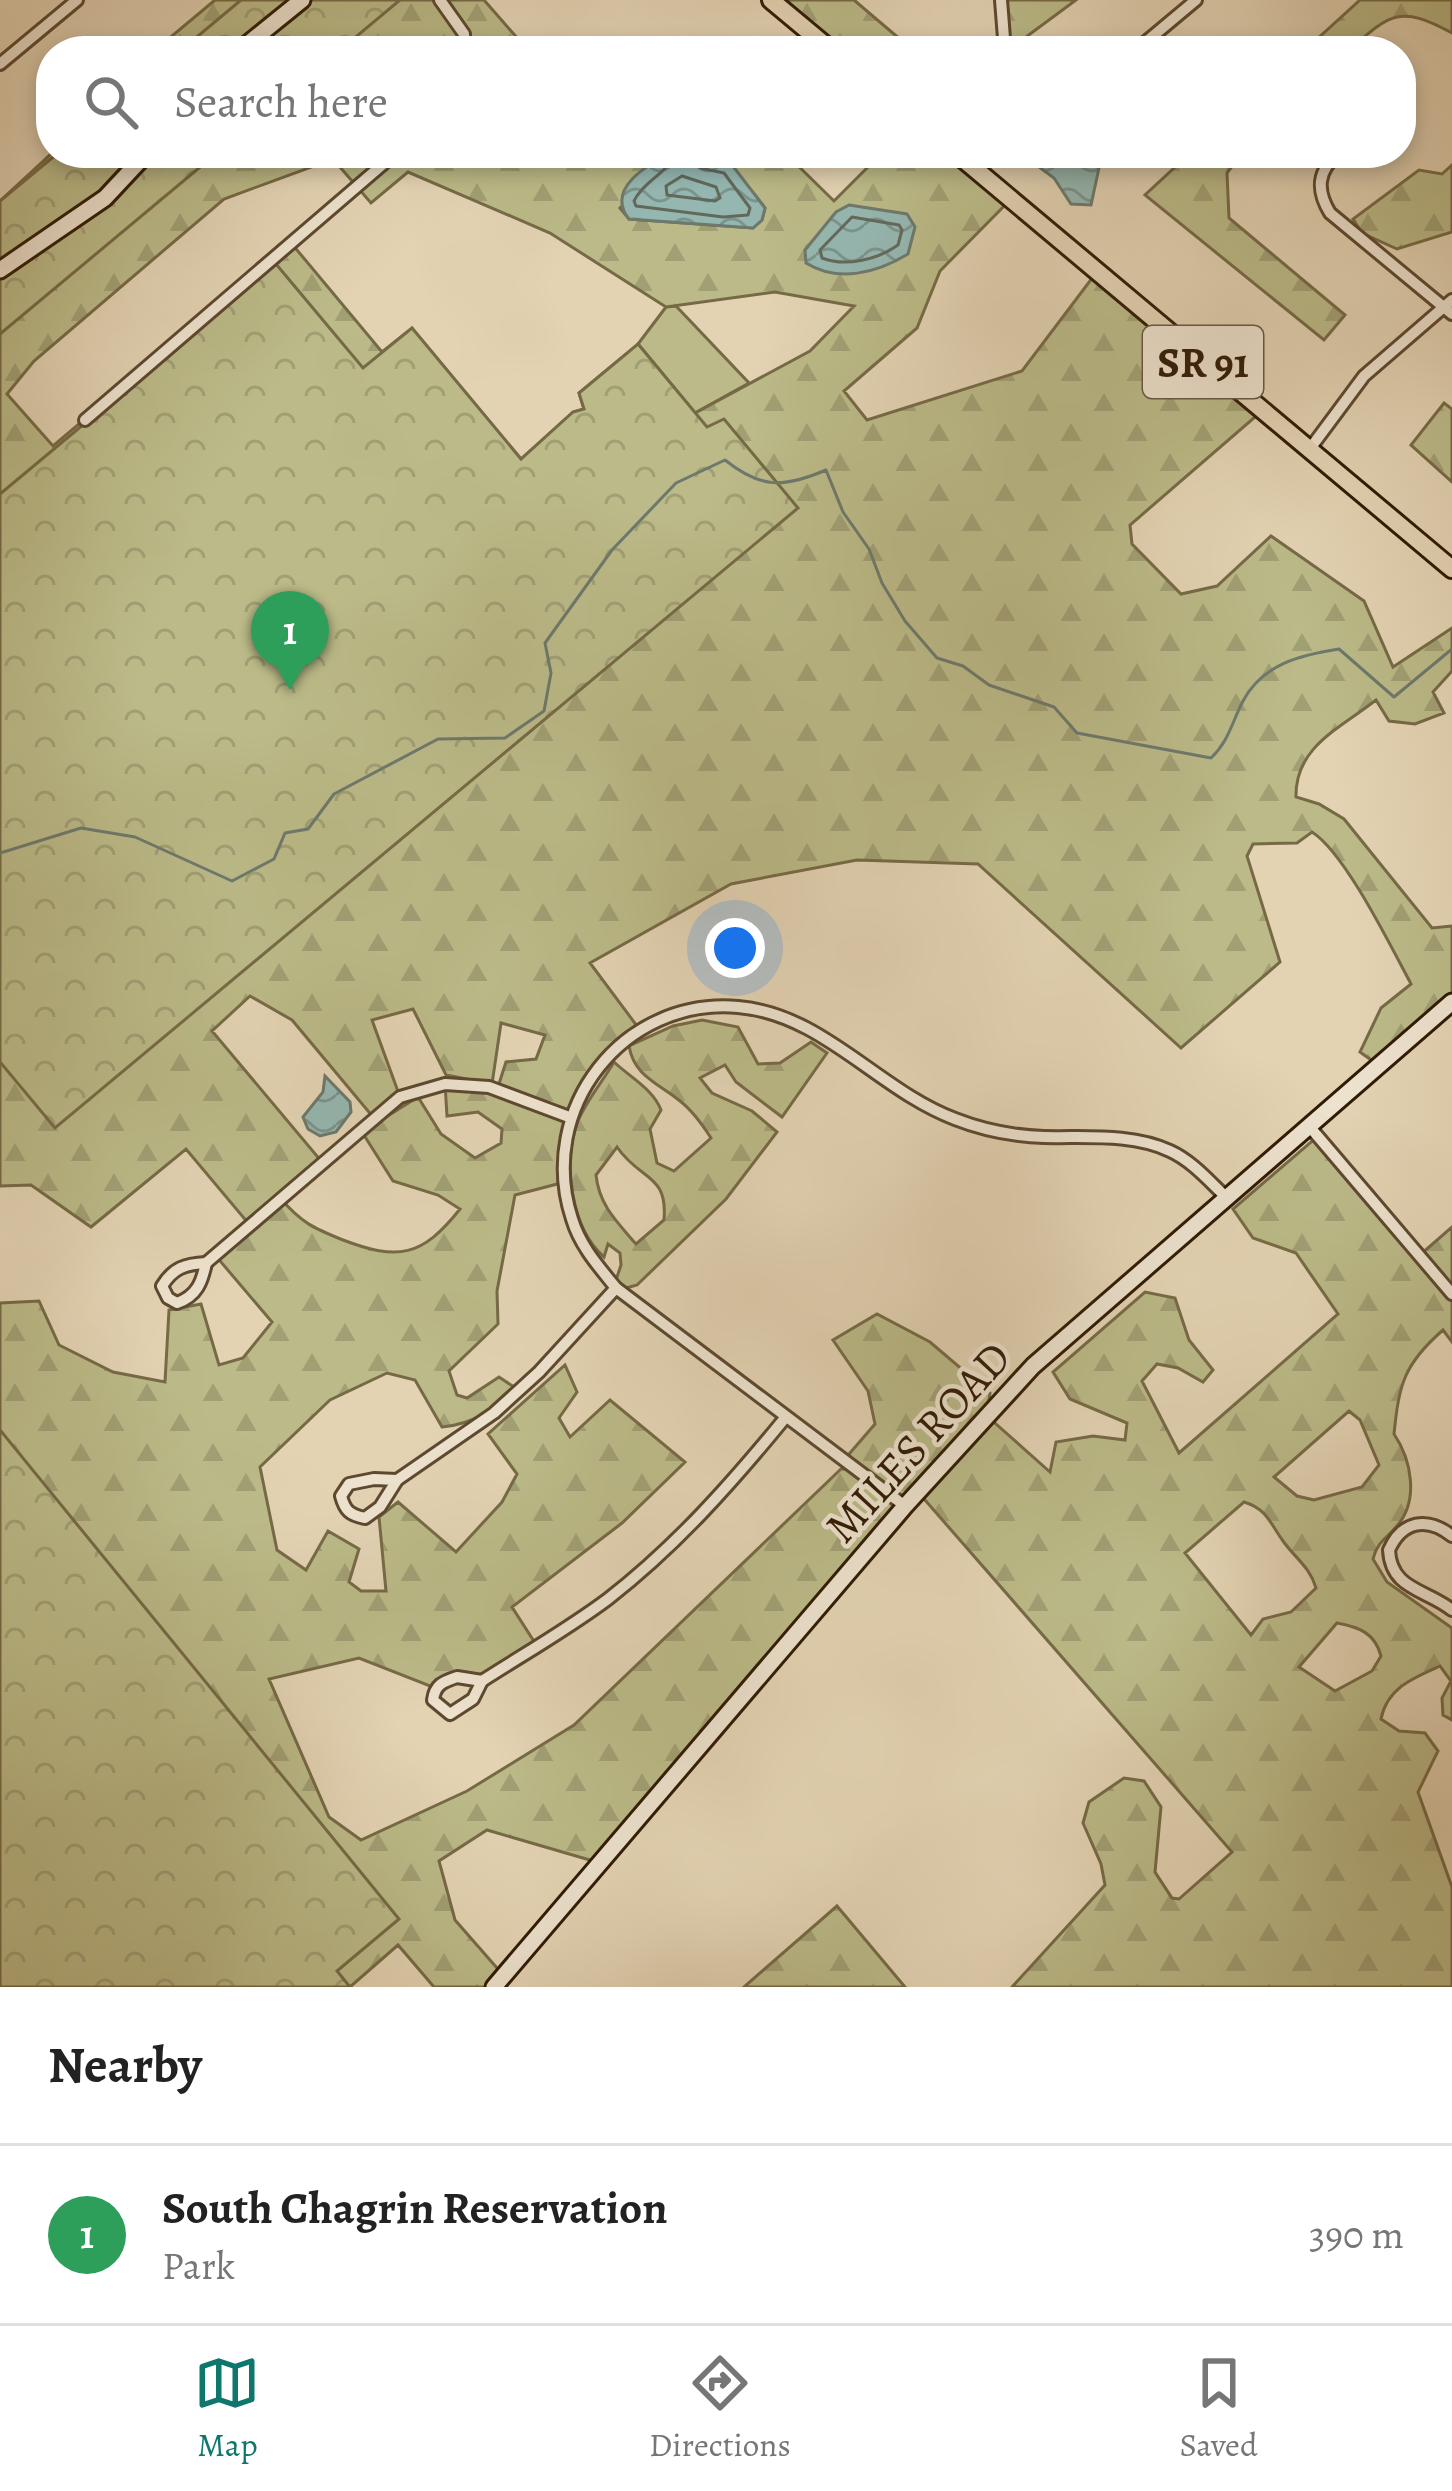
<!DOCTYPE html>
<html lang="en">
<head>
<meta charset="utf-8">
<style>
	:root { --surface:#fff; --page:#f6f6f6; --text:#222; --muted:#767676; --line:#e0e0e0; --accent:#0f766e }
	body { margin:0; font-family:Alegreya,serif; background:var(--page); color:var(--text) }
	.you { position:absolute; left:735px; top:948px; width:42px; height:42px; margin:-30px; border:9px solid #fff; border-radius:50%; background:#1a73e8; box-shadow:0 0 0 18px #1a73e833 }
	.badge { display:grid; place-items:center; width:78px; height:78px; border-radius:50%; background:var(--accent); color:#fff; font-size:39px; font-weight:700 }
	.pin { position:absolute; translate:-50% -99px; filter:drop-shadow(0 3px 6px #0008) }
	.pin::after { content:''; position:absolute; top:63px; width:42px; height:36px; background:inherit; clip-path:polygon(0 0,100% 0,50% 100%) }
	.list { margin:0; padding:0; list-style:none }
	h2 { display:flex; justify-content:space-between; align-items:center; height:156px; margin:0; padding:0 48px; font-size:51px }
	h2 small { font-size:39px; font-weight:400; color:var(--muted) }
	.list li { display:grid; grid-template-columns:78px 1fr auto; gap:36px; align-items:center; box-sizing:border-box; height:180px; padding:0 48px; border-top:3px solid var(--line) }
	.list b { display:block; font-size:45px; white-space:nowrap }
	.list p { margin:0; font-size:39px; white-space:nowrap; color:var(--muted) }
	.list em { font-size:39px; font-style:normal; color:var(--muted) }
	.icon { flex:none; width:66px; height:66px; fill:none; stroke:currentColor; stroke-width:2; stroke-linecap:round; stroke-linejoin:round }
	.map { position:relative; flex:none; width:1452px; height:1987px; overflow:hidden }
	.search { position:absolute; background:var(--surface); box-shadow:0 6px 18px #0003; left:36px; right:36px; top:36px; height:132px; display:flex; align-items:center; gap:30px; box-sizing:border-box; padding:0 42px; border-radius:48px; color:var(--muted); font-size:45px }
	.sheet { height:336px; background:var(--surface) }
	nav { display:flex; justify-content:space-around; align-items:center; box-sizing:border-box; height:168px; border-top:3px solid var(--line); background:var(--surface); font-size:33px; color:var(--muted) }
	nav a { display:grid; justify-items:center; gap:6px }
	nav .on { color:var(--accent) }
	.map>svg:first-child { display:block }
	.grass { fill:#bbba88; stroke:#766a46; stroke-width:3 }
	.forest { fill:url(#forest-firs); stroke:#766a46; stroke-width:3; fill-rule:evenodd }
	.park { fill:url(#park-crowns); stroke:#766a46; stroke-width:3 }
	.water { fill:url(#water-waves); stroke:#6d796c; stroke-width:3 }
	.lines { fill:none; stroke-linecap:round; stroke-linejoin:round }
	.shore { stroke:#62695b; stroke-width:3 }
	.stream { stroke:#6d796c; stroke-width:3 }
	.street-casing { stroke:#5d4930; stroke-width:16 }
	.secondary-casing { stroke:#301b05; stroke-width:21 }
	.primary-casing { stroke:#301b05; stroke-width:22 }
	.street { stroke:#ede2ce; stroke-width:10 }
	.secondary { stroke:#ede2ce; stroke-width:15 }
	.primary { stroke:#e3d3b3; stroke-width:16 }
	.labels { text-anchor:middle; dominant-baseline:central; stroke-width:9; stroke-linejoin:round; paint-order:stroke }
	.shield { fill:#ede2ce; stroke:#695741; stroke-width:3 }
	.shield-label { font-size:42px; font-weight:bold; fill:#301b05 }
	.street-label { font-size:45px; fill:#301b05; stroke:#ede2ce }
</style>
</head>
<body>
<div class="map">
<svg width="1452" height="1987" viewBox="0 0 1452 1987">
	<defs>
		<pattern id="forest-firs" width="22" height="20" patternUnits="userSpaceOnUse" patternTransform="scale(3)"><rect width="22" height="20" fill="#bbba88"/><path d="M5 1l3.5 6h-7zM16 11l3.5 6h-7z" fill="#a19f74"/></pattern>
		<pattern id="park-crowns" width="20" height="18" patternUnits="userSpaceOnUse" patternTransform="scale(3)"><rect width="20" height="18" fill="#bbba88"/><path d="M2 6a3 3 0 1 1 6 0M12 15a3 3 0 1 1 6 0" fill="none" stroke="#a19f74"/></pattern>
		<pattern id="water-waves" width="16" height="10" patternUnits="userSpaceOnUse" patternTransform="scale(3)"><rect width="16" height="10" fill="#95b7b1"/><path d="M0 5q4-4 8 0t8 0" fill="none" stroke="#7a948e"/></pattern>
	</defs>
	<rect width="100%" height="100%" fill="#e3d3b3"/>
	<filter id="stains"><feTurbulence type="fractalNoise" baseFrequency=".00167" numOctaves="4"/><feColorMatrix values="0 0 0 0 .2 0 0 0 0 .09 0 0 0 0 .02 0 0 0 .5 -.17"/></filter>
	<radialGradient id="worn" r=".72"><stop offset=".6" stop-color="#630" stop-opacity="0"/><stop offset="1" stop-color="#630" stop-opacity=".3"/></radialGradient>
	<path class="grass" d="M676 306 749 383 695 413 638 344 666 307Z"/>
	<g class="forest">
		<path d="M215 0H484L526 48 546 51H154Z"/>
		<path d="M785 0H854L914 51H845Z"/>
		<path d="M1001 0H1076L1007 51Z"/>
		<path d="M1360 0H1452V33C1399 4 1390 14 1348 51H1304Z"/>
		<path d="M52 153H785L834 201 882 153H956L1010 200 940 271 917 328 844 391 867 420 1022 371 1096 273 1262 411 1130 525 1132 544 1181 594 1217 586 1271 536 1364 601 1393 667 1452 628V671L1433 692 1444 713 1415 724 1389 721 1376 700C1339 729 1295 747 1296 797L1319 804 1344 819 1432 928 1452 926V993L1374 1062 1360 1052 1381 1008 1411 984C1390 945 1345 853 1312 832L1297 843 1253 844 1247 856 1280 962 1181 1048 978 864 857 860 731 884 590 963 640 1030 623 1040 569 1117 565 1182 515 1195 497 1291 498 1324 449 1371 457 1395 467 1398 499 1377 514 1387C492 1411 474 1424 442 1427L415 1380 387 1373 330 1400 260 1467 277 1550 306 1570 328 1531 359 1549 349 1582 361 1591H386L379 1517 398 1502 456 1552 502 1502 517 1474 488 1434 565 1365 577 1392 559 1418 570 1437 610 1400 685 1462 622 1523 512 1607 537 1646 482 1681 470 1678 435 1688 359 1658 269 1679 329 1817 361 1840 467 1791 574 1725 841 1469H853L843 1461 875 1424 868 1391 833 1340 877 1314 930 1342 990 1393 987 1416 1050 1472 1056 1442 1093 1436 1125 1440 1127 1423 1070 1399 1053 1372 1145 1292 1175 1298 1189 1340 1213 1370 1203 1382 1178 1368 1157 1364 1142 1381 1179 1453 1338 1314 1296 1253 1253 1238 1233 1209 1318 1136 1420 1255 1452 1227V1342L1443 1330C1404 1364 1399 1384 1394 1434 1411 1459 1420 1501 1396 1527 1386 1539 1377 1542 1373 1559L1387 1582 1452 1628V1720L1443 1715 1442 1698 1451 1681 1440 1666C1413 1678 1387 1688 1381 1719L1399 1731 1425 1733 1438 1751 1418 1792 1452 1887V1987H1012L1105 1885 1101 1864 1083 1823 1089 1802 1124 1778 1144 1781 1161 1807 1155 1872 1172 1898 1179 1899 1232 1852 918 1492 600 1863 487 1830 439 1861 455 1920 504 1976 494 1987H434L398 1945 350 1987H0V1303L39 1301 59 1345 113 1372 165 1382 169 1310 201 1304 219 1365 243 1358 272 1322 215 1255 249 1224 186 1149 91 1227 31 1185 0 1186V201ZM671 153C715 160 739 170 765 208L762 220 753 228 629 219 620 208ZM333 159 371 203 408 172 550 233 666 307 775 292 854 306 810 351 695 413 638 344 579 393 584 409 573 412 521 459 412 328 382 352 292 244 53 446 7 394 34 361 224 199ZM250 996 292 1020 373 1117 400 1097 372 1020 413 1009 446 1075 492 1084 501 1023 545 1035 536 1059 506 1062 497 1090 445 1084 447 1116 478 1112 502 1129 501 1143 475 1158 441 1134 418 1097 362 1132 393 1181 438 1195 460 1209C422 1257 398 1261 343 1240 313 1228 302 1223 280 1198L322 1162 212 1031ZM1349 1411 1360 1420 1379 1465 1362 1487 1314 1500 1297 1496 1274 1477ZM1244 1502C1267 1509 1270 1523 1283 1541 1295 1558 1310 1567 1316 1588L1291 1612 1263 1619 1251 1635 1185 1553ZM1337 1623C1359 1627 1375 1633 1381 1656L1372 1671 1335 1691 1299 1667Z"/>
		<path d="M1168 153H1242L1227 173 1229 218 1345 315 1324 340 1145 195 1174 168Z"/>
		<path d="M1452 165V232L1397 249 1362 233 1353 219 1419 170 1442 174Z"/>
		<path d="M1444 403 1452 409V482L1411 445Z"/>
		<path d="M702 1020 738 1027 758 1064 780 1063 811 1042 827 1053 782 1117 736 1082 725 1065 700 1078 712 1093 752 1111 777 1132 726 1199 637 1285 626 1288 616 1280 621 1265 620 1253 608 1244 604 1257C571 1228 562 1162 578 1121 586 1101 603 1081 614 1062 631 1078 653 1089 661 1110L650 1129 657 1163 674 1171 711 1138C702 1124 693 1111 680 1101 658 1083 634 1076 629 1046L673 1026ZM617 1147C640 1181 668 1173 664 1220L636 1244C617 1222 599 1205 596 1175Z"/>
		<path d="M837 1906 905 1987H744Z"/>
	</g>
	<g class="park">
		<path d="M241 0H400L339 51H180Z"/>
		<path d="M58 153H217L0 334V201Z"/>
		<path d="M276 264 363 368 412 328 521 459 573 412 584 409 579 393 638 344 707 427 724 419 798 508 55 1128 0 1062V494Z"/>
		<path d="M0 1430 399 1919 337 1971 350 1987H0Z"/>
	</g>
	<g class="water">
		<path d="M671 153 729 161 765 208 762 220 753 228 629 219C605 189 647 165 671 153Z"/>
		<path d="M1034 153H1078L1099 168 1091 205 1071 204 1054 178 1031 161Z"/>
		<path d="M849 205 907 214 915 227 908 254C877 273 838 283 806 263L805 250 836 212Z"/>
		<path d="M325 1076 350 1102 351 1112 336 1132 320 1136 308 1129 303 1117 323 1092Z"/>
	</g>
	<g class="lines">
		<g class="shore">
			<path d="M673 153C671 172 644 180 634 201L636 206 723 217 748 215 750 208 724 173 700 168 694 153"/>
			<path d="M682 176 716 187 720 198 715 201 667 195 666 186Z"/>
			<path d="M852 217 899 225 902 230 898 245C877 260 845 267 822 258L820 250Z"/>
		</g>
		<path class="stream" d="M0 853 81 828 135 837 232 881 274 859 285 833 308 829 334 794 438 739 505 738 544 711 551 673 545 643 612 550 676 483 725 460C761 489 784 488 826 470L843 512 869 549 882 583 905 621 937 658 963 666 989 685 1054 707 1077 733 1211 758C1229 741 1232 722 1243 701 1263 664 1300 655 1339 649L1394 697 1452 649"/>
		<defs>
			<g id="street">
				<path d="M440 0 464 34 465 51"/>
				<path d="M1001 0 1005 51"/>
				<path d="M1135 51 1196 0"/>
				<path d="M0 64 77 0"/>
				<path d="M1339 153C1317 171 1316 190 1330 213L1452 314"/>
				<path d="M85 420 396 153"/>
				<path d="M1309 450 1364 376 1452 300"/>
				<path d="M1309 1126 1452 1294"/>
				<path d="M206 1263 400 1097 445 1084 489 1087 569 1117"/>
				<path d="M206 1263C202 1282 197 1296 177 1303L168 1298 162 1286C173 1268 185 1264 206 1263Z"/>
				<path d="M374 1479 397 1480 380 1507 365 1518C350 1515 345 1511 341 1496L349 1484Z"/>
				<path d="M397 1480 494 1413 539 1372 616 1288"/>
				<path d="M905 1506 616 1288C599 1267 580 1246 572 1219 536 1109 623 997 738 1007 823 1014 878 1090 955 1119 983 1130 1014 1136 1044 1137 1085 1138 1132 1133 1170 1151 1192 1161 1209 1181 1226 1197"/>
				<path d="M1452 1536C1427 1516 1402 1521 1389 1550 1391 1590 1426 1589 1452 1610"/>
				<path d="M457 1677 482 1681 473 1699 450 1714 433 1700C435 1685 442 1682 457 1677Z"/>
				<path d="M482 1681C524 1654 568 1629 608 1599 676 1546 731 1484 785 1418"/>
			</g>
			<g id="secondary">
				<path d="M239 51 302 0"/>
				<path d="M0 270 105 198 147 153"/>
				<path d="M494 1987 905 1506 1033 1366 1452 1002"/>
			</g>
			<g id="primary">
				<path d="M771 0 832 51"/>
				<path d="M956 153 1452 569"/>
			</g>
		</defs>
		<use href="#street" class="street-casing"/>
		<use href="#secondary" class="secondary-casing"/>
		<use href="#primary" class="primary-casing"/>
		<use href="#street" class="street"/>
		<use href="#secondary" class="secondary"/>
		<use href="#primary" class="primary"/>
	</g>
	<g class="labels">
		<rect class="shield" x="1143" y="326" width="120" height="72" rx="9"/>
		<g class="shield-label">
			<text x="1203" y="362">SR 91</text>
		</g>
		<g class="street-label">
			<text transform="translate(918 1442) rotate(-48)">MILES ROAD</text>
		</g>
	</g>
	<rect width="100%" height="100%" filter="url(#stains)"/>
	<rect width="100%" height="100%" fill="url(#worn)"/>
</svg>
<div class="you"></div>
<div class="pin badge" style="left:290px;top:690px;background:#2e9e5b">1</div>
<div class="search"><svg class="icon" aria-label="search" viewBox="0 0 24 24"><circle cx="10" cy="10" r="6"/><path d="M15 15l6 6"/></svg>Search here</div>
</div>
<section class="sheet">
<h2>Nearby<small></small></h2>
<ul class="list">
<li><span class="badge" style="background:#2e9e5b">1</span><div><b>South Chagrin Reservation</b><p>Park</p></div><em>390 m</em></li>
</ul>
</section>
<nav>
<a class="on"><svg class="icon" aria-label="map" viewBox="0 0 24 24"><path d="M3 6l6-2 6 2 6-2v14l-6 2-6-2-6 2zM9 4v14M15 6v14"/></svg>Map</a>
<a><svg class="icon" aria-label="directions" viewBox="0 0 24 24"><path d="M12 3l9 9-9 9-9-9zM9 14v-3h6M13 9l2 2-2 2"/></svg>Directions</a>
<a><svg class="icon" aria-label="saved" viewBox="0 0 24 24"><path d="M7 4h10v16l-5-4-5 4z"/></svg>Saved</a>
</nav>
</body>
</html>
